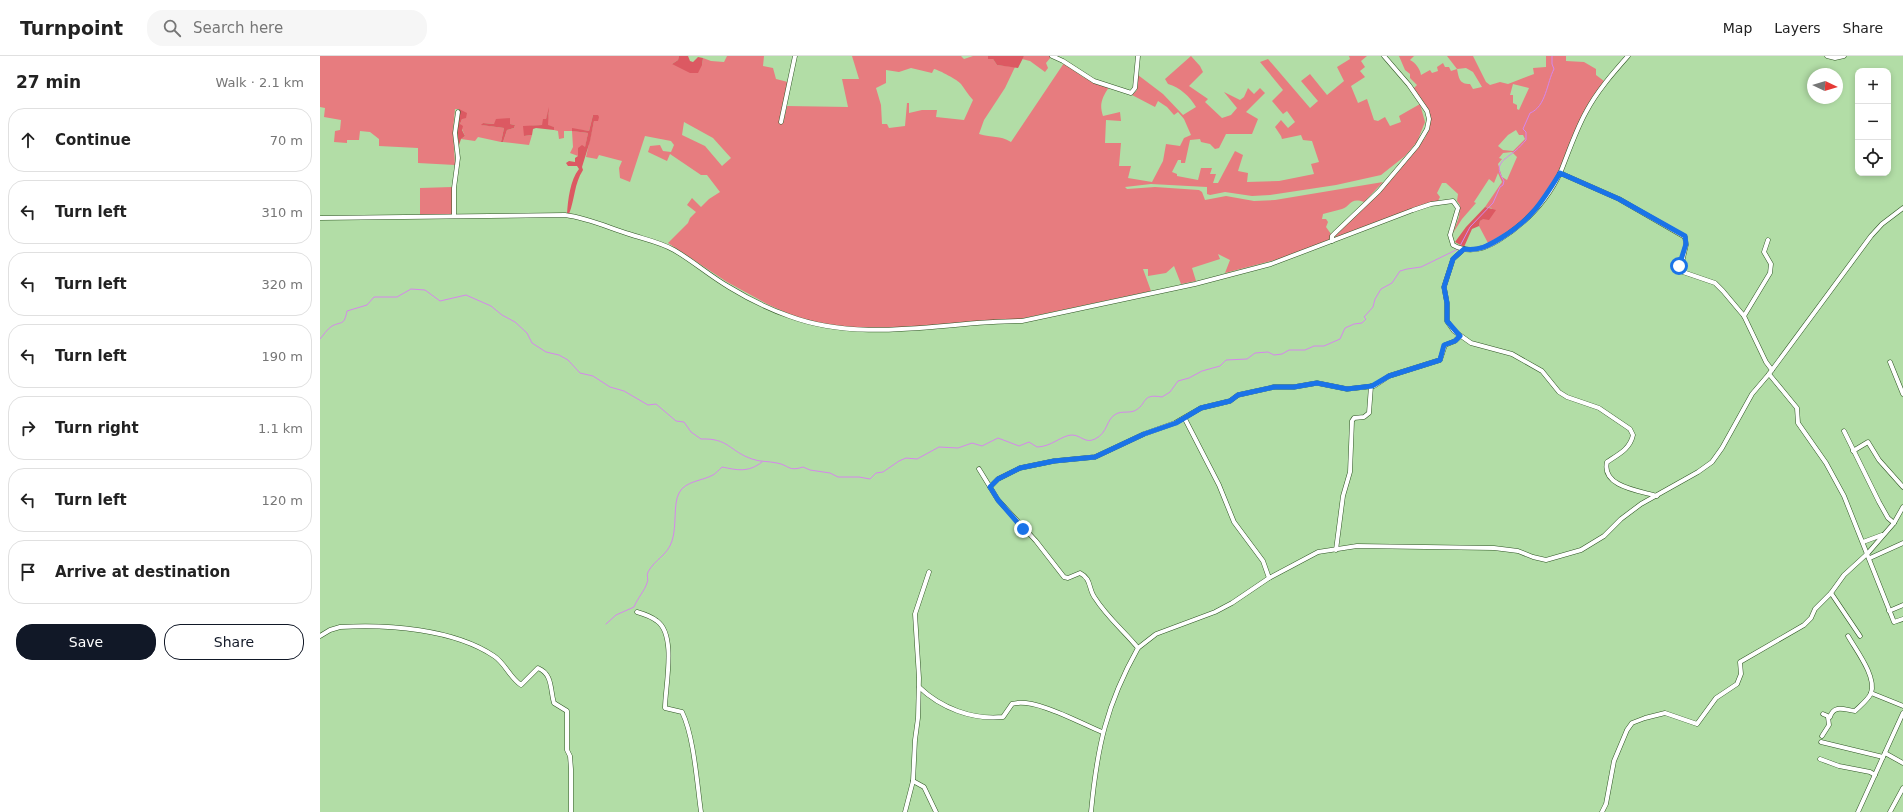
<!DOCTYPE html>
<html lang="en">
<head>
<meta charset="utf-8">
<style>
	:root { --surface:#fff; --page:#f6f6f6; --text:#222; --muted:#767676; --line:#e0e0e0; --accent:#111827 }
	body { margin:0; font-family:"DejaVu Sans",sans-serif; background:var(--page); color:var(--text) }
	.controls { position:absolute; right:12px; top:12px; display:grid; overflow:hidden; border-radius:8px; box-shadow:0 2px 6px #0003 }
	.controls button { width:36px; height:36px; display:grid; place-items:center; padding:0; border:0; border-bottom:1px solid var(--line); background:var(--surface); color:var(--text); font:20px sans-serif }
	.compass { position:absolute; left:1487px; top:12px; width:36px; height:36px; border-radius:50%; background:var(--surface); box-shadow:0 2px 6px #0003; rotate:94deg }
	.stop { position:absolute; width:12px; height:12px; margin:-9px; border:3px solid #1a73e8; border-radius:50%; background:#fff }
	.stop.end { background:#1a73e8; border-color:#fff; box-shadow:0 1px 4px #0008 }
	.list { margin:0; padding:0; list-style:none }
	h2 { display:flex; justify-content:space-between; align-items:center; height:52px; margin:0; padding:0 16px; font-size:17px }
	h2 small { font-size:13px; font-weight:400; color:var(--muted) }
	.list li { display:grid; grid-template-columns:26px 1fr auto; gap:12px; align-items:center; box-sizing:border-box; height:64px; margin:0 8px 8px; padding:0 8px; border:1px solid var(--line); border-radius:16px }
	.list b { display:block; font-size:15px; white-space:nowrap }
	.list em { font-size:13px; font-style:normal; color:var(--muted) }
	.actions { display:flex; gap:8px; padding:12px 16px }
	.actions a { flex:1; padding:9px 0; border:1px solid var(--accent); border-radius:16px; text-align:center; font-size:14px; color:var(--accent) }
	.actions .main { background:var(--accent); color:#fff }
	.icon { flex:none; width:22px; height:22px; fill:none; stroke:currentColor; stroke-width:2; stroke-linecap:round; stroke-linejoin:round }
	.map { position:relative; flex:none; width:1583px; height:756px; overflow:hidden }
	header { display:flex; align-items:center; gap:24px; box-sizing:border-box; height:56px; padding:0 20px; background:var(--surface); border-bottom:1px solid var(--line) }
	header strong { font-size:19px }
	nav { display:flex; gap:22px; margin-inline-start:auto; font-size:14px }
	.search { width:280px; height:36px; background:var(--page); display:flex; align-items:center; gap:10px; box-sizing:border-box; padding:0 14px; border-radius:16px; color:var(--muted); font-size:15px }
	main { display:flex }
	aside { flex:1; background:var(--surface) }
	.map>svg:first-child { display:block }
	.green { fill:#e77c7f; fill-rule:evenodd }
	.forest { fill:#dc5962 }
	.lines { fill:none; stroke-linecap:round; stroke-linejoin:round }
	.stream { stroke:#d686ec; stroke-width:1 }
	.minor-casing { stroke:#2e5423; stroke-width:5 }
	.minor { stroke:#fff; stroke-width:4 }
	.route { stroke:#1a73e8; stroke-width:5 }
</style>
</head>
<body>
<header>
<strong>Turnpoint</strong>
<div class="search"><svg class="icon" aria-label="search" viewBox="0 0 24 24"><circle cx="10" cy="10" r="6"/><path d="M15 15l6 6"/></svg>Search here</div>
<nav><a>Map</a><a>Layers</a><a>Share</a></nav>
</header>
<main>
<aside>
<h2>27 min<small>Walk · 2.1 km</small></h2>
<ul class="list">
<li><svg class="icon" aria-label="ahead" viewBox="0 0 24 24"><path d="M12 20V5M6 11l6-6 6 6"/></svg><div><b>Continue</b></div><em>70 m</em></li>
<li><svg class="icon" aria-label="left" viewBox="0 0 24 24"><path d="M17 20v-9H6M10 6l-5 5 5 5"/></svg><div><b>Turn left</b></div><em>310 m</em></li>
<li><svg class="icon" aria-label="left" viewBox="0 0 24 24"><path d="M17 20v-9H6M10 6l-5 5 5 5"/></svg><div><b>Turn left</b></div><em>320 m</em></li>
<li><svg class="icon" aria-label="left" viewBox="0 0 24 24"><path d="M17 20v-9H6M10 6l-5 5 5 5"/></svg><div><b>Turn left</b></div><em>190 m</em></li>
<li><svg class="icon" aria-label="right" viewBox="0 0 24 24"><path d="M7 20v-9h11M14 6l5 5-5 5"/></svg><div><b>Turn right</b></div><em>1.1 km</em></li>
<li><svg class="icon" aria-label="left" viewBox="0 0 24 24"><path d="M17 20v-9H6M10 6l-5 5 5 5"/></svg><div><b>Turn left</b></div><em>120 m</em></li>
<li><svg class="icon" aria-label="arrive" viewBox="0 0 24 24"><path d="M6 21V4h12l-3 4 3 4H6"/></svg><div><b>Arrive at destination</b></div></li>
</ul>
<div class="actions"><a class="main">Save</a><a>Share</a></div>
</aside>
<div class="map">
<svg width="1583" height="756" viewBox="0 0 1583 756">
	<rect width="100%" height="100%" fill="#b2dda6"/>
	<g class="green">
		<path d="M0 0H359L358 4 352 8 382 9 383 2 391 5 404 6 407 0H444L443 10 453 12 456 23 468 26 463 67 467 50 528 51 522 23H539L532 0H641L644 3 653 0H668V3H673L677 9 695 11 685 32 664 64 659 78C673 82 679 79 691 86L744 7 763 21 789 31C782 42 779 48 783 60L800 56 801 65 786 64 785 87H801L799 110H811L808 122 832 126 843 105 846 88 860 90 864 82 871 79 864 63 858 56 854 59 847 51 838 45 835 51 812 39 817 34 818 19 843 38 863 59 876 51C870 41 860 31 848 28L845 23 871 0 880 10 883 16 869 30 888 43 885 46 902 62 911 59 917 52 904 36 920 44 924 41 928 32 934 38 940 32 945 37 926 56 938 63 932 78H906L899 92 895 93 890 88 881 86 880 83 870 84 865 107H861V104H858L852 116 857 118V120L878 124 881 112H892L890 118H896L893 127H898L915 95 923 99 918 115 928 117 927 126 959 125 994 118 991 108 999 106 992 85 983 84 981 79 962 83 961 80 955 71 961 64 968 72 975 66 967 55 963 58 952 45 963 34 940 6 948 3 990 52 998 45 981 25 990 18 1007 39 1024 25 1017 11 1030 3 1029 0H1047L1041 5 1045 11 1040 15 1045 21 1031 30 1038 47 1047 43 1054 64 1058 65 1065 61 1070 70 1081 66 1079 60 1100 48 1105 66 1097 86 1085 100 1061 119 1016 129 950 139 932 140 905 136 890 139 887 138V131L831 128 805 131 807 133 835 131 879 134 882 136 885 144 906 140 934 145 955 144 1063 126 1044 146C1030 141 1031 150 1022 153 1016 155 1009 156 1003 158L1002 163H1006L1008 166 1006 171 1011 178 1009 184 959 203 905 217 910 204 898 198 900 203 872 212 876 225 861 228 854 210 846 217 828 220V213H823L831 235 690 265 562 274 513 270 478 262 447 248 407 226 348 187 368 167 370 162 376 156 367 149 372 142 381 151 389 143 400 136 387 119H381L350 98 347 105 328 96 330 90 340 89 343 95 351 96 354 89 351 85 325 80 310 126 300 122 299 112 302 105 279 99 277 103 266 101 274 65 273 59 269 75 252 73 253 75 268 77 265 92 258 100 250 97 253 91 252 75H244V82L239 83 238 75 234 74V71L227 70 229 54 226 63 222 69 210 70 204 80 212 79 209 89 183 86 187 74 194 72 195 69 190 68V62L174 68 163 67 162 69 184 72 181 86 158 81 155 85 141 83 145 80 140 68 142 63 139 53H135L133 74 135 109 98 107V92L59 90V83L50 76 40 75 39 84H27V87L14 86 15 75 20 74 21 64 4 61 5 52 0 51ZM591 12 612 17 614 13C619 14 638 24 641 28 645 33 648 39 653 44L644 64 616 61 617 54H602L589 57V47H587L585 70 569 72 567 68H562L561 49 556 32 566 27V14L579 16ZM364 66 393 82 411 102 402 110 385 90 362 79Z"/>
		<path d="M704 0H729L731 1 726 7 728 12 725 16 710 5 702 3Z"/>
		<path d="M1079 0H1094L1090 4C1096 7 1100 13 1101 19L1110 14 1112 17 1118 15 1117 11 1123 7 1125 11H1129L1131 15 1137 13 1127 0H1153L1166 26 1170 29 1180 26 1188 28 1214 18 1213 12 1226 11V0H1246V5L1264 6 1276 13V19L1284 25 1265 53 1239 115 1219 148 1198 169 1168 187 1159 170 1160 165 1172 152 1165 151 1182 126 1178 117 1174 127 1169 123 1154 146 1156 147 1142 163 1133 177 1139 161 1140 149 1137 145 1138 138 1126 127H1122L1117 137 1120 141 1118 145 1102 149 1013 183 1016 177 1025 170 1033 160 1055 142 1105 82C1114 62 1103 50 1093 33L1097 29 1090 22V18L1085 14ZM1146 12 1153 16 1162 31 1153 33 1150 28C1139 28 1139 22 1137 13ZM1193 28 1209 32 1199 54 1197 53V49L1193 47V39H1190ZM1196 74 1199 79H1203L1205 83 1193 95 1183 94 1178 90 1188 79ZM1192 96 1197 101 1187 124 1182 121 1178 108 1182 103 1179 102 1183 97Z"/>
		<path d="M132 131V158L100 159V132Z"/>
	</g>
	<g class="forest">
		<path d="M359 0H368L370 5 373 6 378 1 383 2 382 9 378 17H370L352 8 358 4Z"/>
		<path d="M668 0H704L698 12 677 9 673 3H668Z"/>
		<path d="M229 51 228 69 234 71V74L216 72 213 73 212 79 204 80 203 70 222 69 223 63H226Z"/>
		<path d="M139 53 147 57 146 62 142 63 140 68 143 70 142 74 145 80 141 83 139 89 137 75Z"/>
		<path d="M273 59H278L279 61 278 65H274L270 85 262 111 263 114C254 128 255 143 249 158H247C248 144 250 124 259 113L257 110H248L246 107 249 105 255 106V102L258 100V92L262 89 265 91 268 77 252 75V72L269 75Z"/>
		<path d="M190 62V68L195 69 194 72 187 74 183 86H181L184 72 161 69 163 67 174 68 176 63Z"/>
		<path d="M1165 151 1176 154 1169 164 1163 163 1160 165 1159 170 1152 173 1144 191 1135 186 1146 171Z"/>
	</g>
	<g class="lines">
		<g class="stream">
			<path d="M1140 190 1150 171 1173 147 1180 131 1183 129 1184 125C1173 108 1183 105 1195 95 1199 92 1203 87 1206 84V76L1203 73 1210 57C1226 51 1227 26 1234 13L1232 8V0"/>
			<path d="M0 283C3 280 7 273 12 270 22 265 24 270 27 255L47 249 54 241H77L91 233 105 234 120 245 146 239 171 250 182 259 195 266 207 277 212 287 226 296 239 299 248 304 260 317 273 320 290 331 304 335 328 349 336 348 356 365 364 366 371 376 381 383C409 382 409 395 432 403 440 406 448 405 457 407 469 409 468 416 483 411L490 414 510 417 518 421H539L550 423 556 417 563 416 579 405 586 402 597 403 619 391 638 392 652 387 662 390 678 382 699 390 709 386 717 391C731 391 742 379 752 379 761 379 765 388 775 383 788 377 786 363 796 358 801 355 809 357 814 355 828 349 820 337 842 341L850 336 858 325 869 322 882 315 900 310 906 304 927 303 935 297 948 296 954 299 962 298 969 294H985L994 290H1004L1020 283 1025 272 1034 268 1042 267 1046 263 1044 261 1053 251 1055 243 1061 233 1072 227 1080 215 1087 213 1101 211 1138 193"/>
			<path d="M286 568 296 559 314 551C317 543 325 534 327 527 329 524 326 519 328 516 335 503 347 500 352 485 357 470 353 448 359 437 365 425 382 425 393 419 396 417 399 414 402 411 417 414 428 417 442 406"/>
		</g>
		<defs>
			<g id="minor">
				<path d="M732 0 743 5 774 25 811 37 815 32 818 0"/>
				<path d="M1507 0 1515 2 1524 0"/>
				<path d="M461 66 475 0"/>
				<path d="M1240 117 1299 143 1365 181 1366 189 1360 215 1395 227 1403 235 1424 260 1446 306 1452 314"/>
				<path d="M134 160V132L138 102 135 77 138 56"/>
				<path d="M0 162 245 159C268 162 287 171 309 178 324 183 340 186 354 194 373 205 390 220 409 231 427 242 449 253 469 260 544 288 625 265 702 265L875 228 951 208 1093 154 1111 148 1133 145 1138 152 1130 179 1133 189C1149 198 1165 193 1179 184 1206 167 1228 144 1241 115 1249 95 1256 74 1266 56 1277 35 1293 17 1308 0"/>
				<path d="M1012 185V180L1016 176 1059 135 1097 90 1107 73 1109 63 1107 55 1089 29 1064 0"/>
				<path d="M1144 193 1133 203 1124 231 1127 247V265L1134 275 1151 287 1192 298 1222 315 1239 336 1247 341 1279 352 1310 373 1313 379C1310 393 1299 398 1287 406 1281 431 1321 435 1337 440"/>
				<path d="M1424 260 1450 217 1451 208 1444 196 1448 184"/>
				<path d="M1570 306 1583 338"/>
				<path d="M1449 318 1477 352 1478 367 1506 407 1524 440 1574 566 1583 563"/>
				<path d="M865 363 899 429 914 466 943 505 949 522"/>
				<path d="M1524 375 1559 446 1568 462 1574 467"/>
				<path d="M1533 395 1548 386 1559 404 1583 431"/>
				<path d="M659 413 678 444 716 485 744 521 748 522 760 517C772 523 768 533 775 542 787 561 804 575 818 592"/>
				<path d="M670 431 678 423 700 412 734 405 775 401 824 378 855 367 881 352 910 345 918 339 954 331H974L997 327 1027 333 1054 330 1069 320 1120 304 1125 289 1135 285 1140 280"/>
				<path d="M1543 486 1562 479"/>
				<path d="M1016 494 1023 440 1030 416 1032 365 1034 362 1044 361 1049 357 1051 330"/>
				<path d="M1550 502 1583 487"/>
				<path d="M1511 537 1540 580"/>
				<path d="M1569 555 1583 549"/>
				<path d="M317 556C324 558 332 561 337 565 357 579 345 631 345 652L362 656C374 680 377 728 381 756"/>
				<path d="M0 580 10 574 20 571C67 568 134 573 174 600 185 607 190 622 201 629L218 612C233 618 230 634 234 647L247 655V694L250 700 251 713V756"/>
				<path d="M599 631C621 652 652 664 683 661L692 648C714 641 760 667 782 676"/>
				<path d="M1551 637 1583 650"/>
				<path d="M1503 658 1510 661C1514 648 1525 654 1535 655 1540 650 1549 643 1551 637 1557 621 1536 594 1528 580"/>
				<path d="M1502 680 1509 669 1508 661"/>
				<path d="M1501 686 1563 701"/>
				<path d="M1565 697 1583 707"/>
				<path d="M1500 703 1519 710 1550 716 1555 719"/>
				<path d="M593 725 604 731 616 756"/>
				<path d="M585 756 593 725 595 684 598 662 599 622 595 558 609 516"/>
				<path d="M771 756C777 692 786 649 818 592L836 578 895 556 912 547 949 522 998 496 1037 490 1174 492 1198 495 1213 501 1226 504 1261 494 1284 480 1301 463 1321 448 1378 416 1392 406 1402 392 1432 338 1449 318 1551 180 1562 168 1583 152"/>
				<path d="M1282 756 1286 748 1294 705 1307 674 1312 667 1325 662 1345 657 1377 668 1396 642 1417 628 1421 618 1420 606 1484 569 1491 562 1495 553 1511 537 1524 519 1548 497 1574 467 1583 451"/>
				<path d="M1538 756 1583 657"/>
				<path d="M1570 756 1583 732"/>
			</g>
		</defs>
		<use href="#minor" class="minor-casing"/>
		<use href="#minor" class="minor"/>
	</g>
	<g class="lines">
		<path class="route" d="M703 473 678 444 670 431 678 423 700 412 734 405 775 401 824 378 856 367 881 352 910 345 918 339 954 331H974L997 327 1027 333 1052 330 1069 320 1120 304 1124 289 1135 285 1140 280 1127 265V247L1124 231 1133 203 1144 193C1159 195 1168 190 1181 182 1211 164 1222 146 1240 117L1299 143 1365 180 1366 188 1359 210"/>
	</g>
</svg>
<div class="controls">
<button>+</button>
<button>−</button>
<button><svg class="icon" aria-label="locate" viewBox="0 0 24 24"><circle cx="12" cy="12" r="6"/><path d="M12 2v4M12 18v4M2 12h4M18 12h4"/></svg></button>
</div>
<svg class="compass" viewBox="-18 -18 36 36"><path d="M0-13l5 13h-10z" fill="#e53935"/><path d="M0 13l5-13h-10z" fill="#767676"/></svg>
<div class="stop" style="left:1359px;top:210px"></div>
<div class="stop end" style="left:703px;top:473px"></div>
</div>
</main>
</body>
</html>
